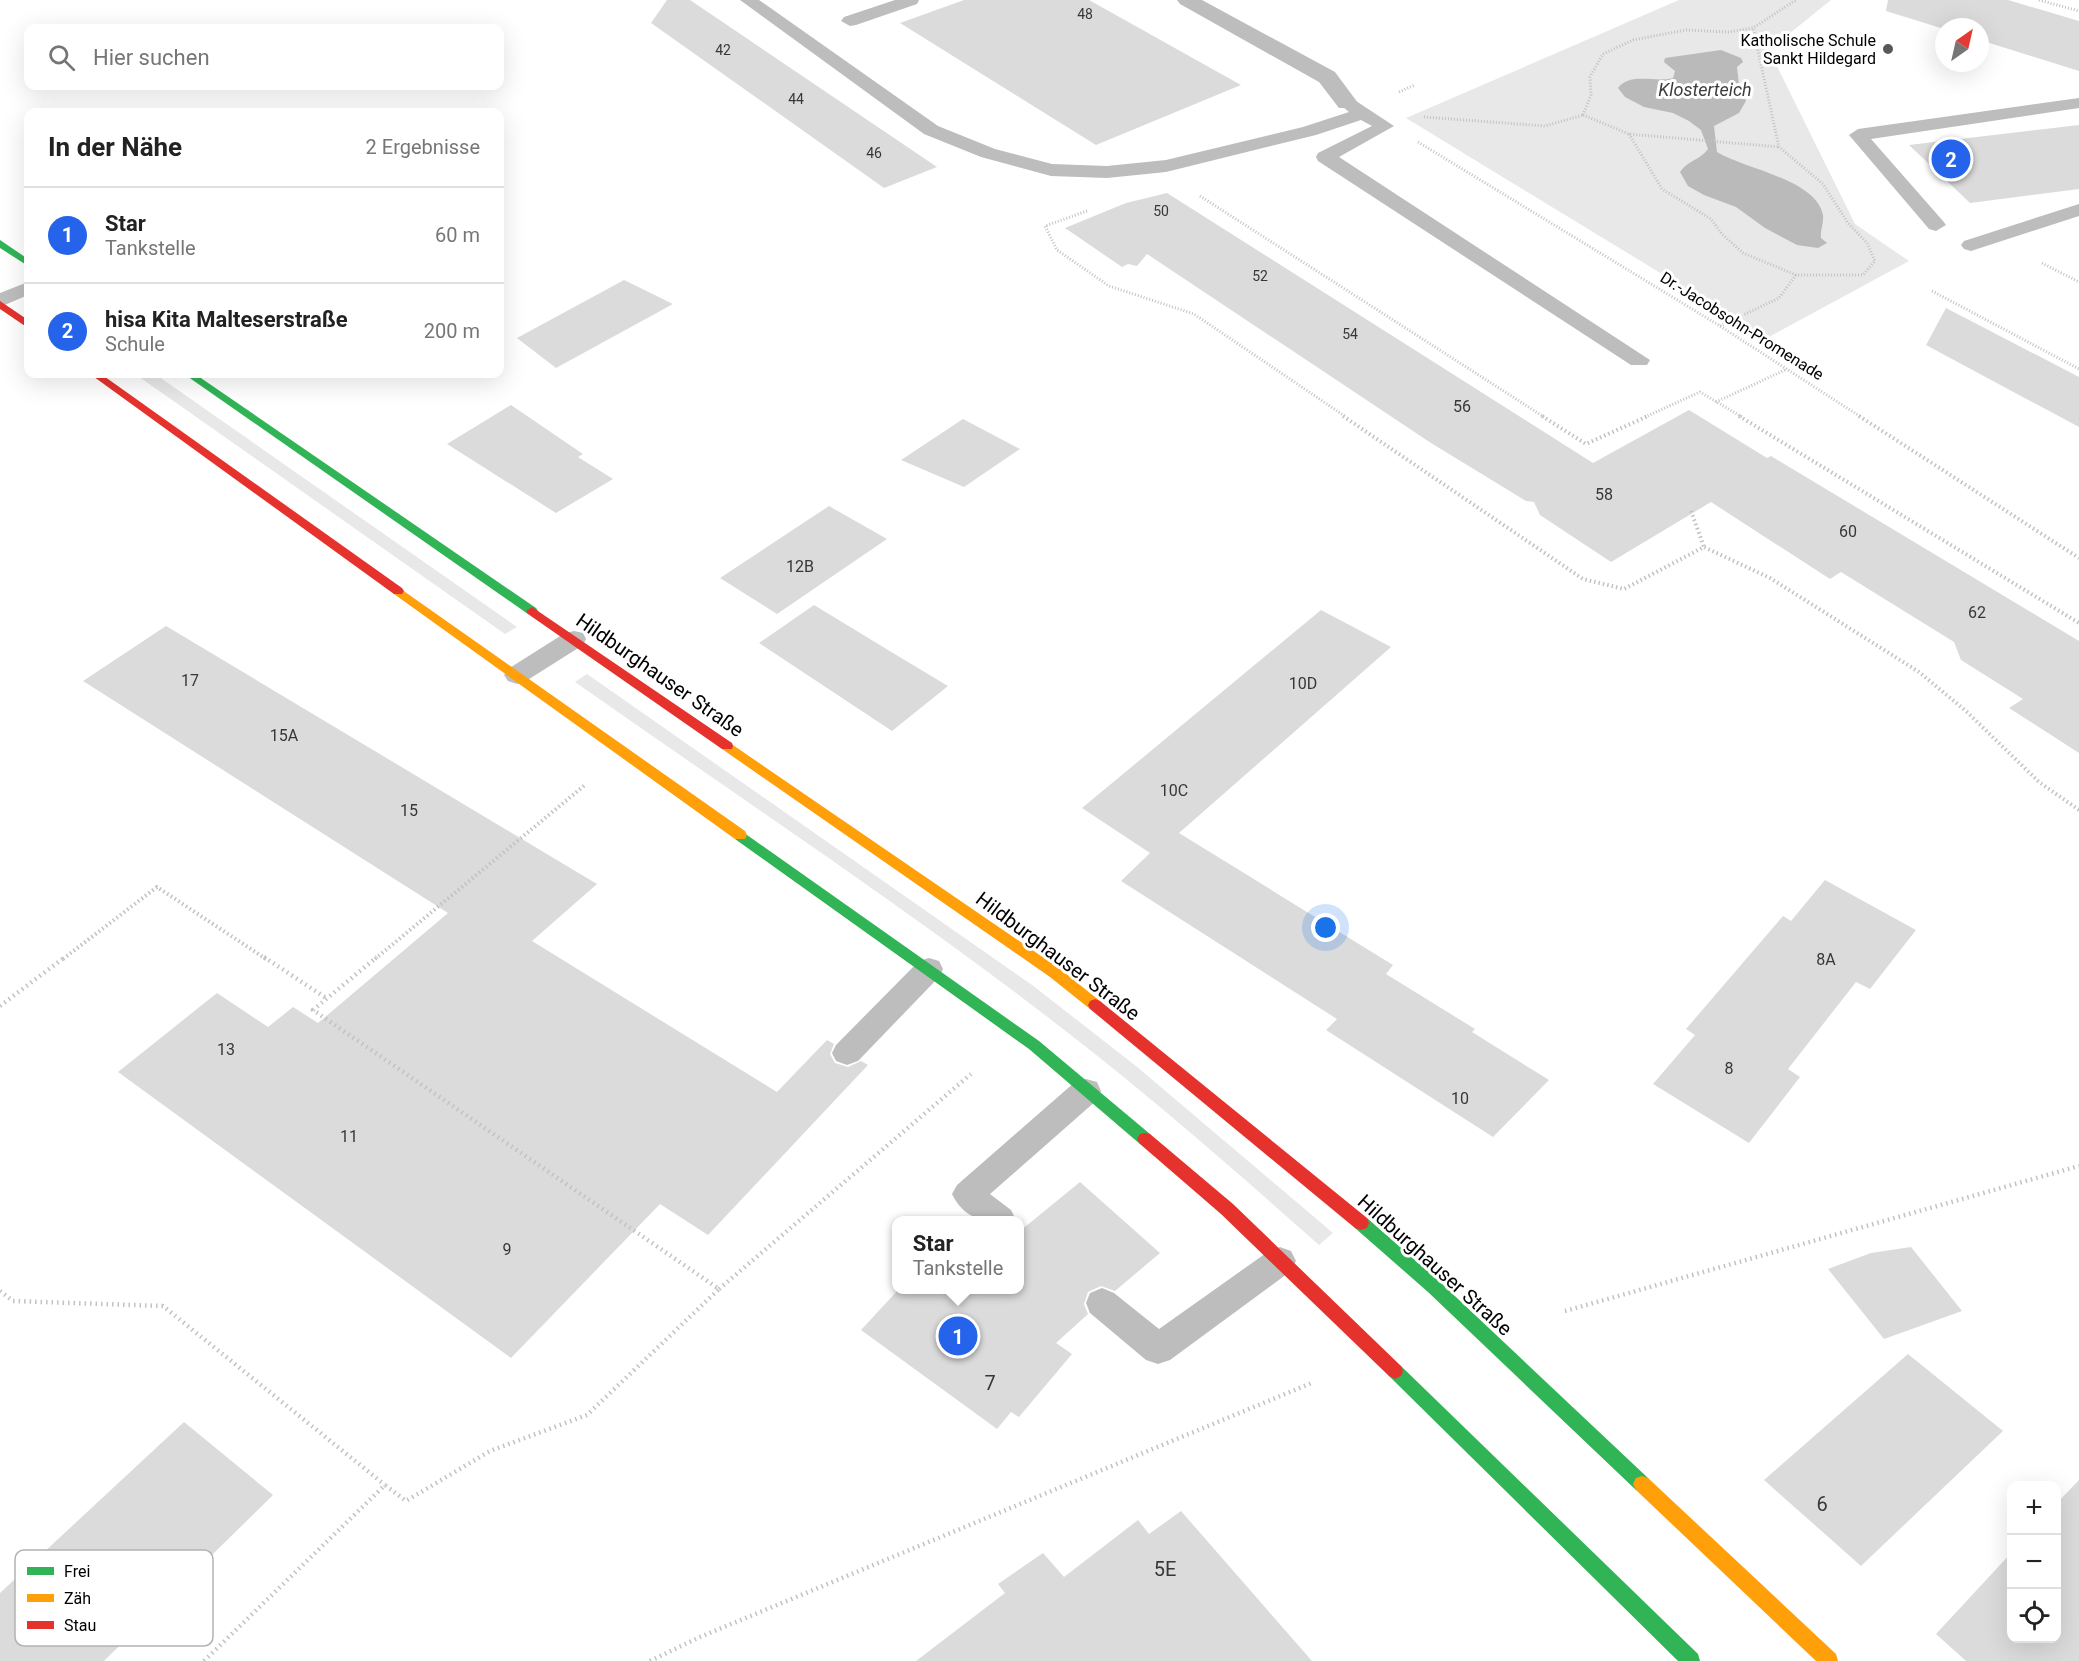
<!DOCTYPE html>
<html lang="de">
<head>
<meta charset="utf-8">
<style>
	:root { --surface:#fff; --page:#f6f6f6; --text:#222; --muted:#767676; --line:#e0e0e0; --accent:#2563eb }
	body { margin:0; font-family:Roboto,sans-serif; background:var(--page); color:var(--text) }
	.controls { position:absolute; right:18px; bottom:18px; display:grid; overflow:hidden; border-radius:12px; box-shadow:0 6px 24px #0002 }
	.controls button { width:54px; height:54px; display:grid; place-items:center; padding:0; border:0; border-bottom:2px solid var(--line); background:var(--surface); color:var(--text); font:30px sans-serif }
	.compass { position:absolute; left:1935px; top:18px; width:54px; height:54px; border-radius:50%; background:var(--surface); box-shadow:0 6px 24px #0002; rotate:34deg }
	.you { position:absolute; left:1326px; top:928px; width:21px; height:21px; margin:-15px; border:4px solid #fff; border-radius:50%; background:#1a73e8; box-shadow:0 0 0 9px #1a73e833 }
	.badge { display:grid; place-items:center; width:39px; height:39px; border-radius:50%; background:var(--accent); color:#fff; font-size:20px; font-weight:700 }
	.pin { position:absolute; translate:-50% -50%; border:3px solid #fff; box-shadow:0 2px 6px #0006 }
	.popup { position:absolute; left:892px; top:1216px; width:132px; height:78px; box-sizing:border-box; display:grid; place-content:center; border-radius:12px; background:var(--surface); filter:drop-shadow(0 2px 4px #0005); font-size:20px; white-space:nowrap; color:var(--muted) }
	.popup b { font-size:22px; color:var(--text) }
	.popup::after { content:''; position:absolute; left:50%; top:100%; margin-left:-12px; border:12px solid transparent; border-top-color:var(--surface) }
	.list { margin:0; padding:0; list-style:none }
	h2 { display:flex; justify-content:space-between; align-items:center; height:78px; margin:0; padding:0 24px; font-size:26px }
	h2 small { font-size:20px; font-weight:400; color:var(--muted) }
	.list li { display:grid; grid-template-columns:39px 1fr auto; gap:18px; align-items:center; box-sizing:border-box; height:96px; padding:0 24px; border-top:2px solid var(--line) }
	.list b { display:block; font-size:22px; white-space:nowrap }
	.list p { margin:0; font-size:20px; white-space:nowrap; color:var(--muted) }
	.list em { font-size:20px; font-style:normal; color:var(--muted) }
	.icon { flex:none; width:33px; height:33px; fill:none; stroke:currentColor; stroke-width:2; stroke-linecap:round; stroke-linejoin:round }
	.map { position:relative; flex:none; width:2079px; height:1661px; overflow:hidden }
	.search { position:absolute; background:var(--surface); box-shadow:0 6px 24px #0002; left:24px; top:24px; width:480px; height:66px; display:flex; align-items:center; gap:15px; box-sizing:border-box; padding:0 21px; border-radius:12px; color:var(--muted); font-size:22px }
	.panel { position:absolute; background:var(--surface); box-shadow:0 6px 24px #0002; left:24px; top:108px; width:480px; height:270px; border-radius:12px }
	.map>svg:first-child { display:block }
	.green { fill:#e8e8e8 }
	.water { fill:#bababa }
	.building { fill:#dbdbdb }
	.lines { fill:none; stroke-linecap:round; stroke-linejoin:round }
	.path-far2 { stroke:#c2c2c2; stroke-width:3; stroke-dasharray:1 2; stroke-linecap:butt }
	.path-far1 { stroke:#c2c2c2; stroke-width:4; stroke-dasharray:1.5 3; stroke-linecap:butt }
	.path { stroke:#c2c2c2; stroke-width:4.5; stroke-dasharray:1.5 4; stroke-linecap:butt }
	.lane { fill:#bdbdbd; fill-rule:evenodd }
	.street { fill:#bdbdbd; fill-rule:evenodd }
	.fast { fill:#30b455; fill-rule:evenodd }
	.slow { fill:#ff9f0a; fill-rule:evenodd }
	.jam { fill:#e5322d; fill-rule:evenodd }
	.poi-dot { fill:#595959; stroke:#fff; stroke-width:2 }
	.labels { text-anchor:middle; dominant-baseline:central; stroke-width:6; stroke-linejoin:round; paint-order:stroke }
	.far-number-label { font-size:14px; fill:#373737 }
	.far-poi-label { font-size:16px; fill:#000; stroke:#fff; text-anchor:end }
	.far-street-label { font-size:16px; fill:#000; stroke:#fff }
	.number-label { font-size:16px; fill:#373737 }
	.far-water-label { font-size:18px; font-style:italic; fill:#3d3d3d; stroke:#fff }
	.street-label { font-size:20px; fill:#000; stroke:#fff }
	.near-number-label { font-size:20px; fill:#373737 }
	.key { fill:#fff; stroke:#b2b2b2; stroke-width:1.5 }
	.key-label { font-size:16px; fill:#000 }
</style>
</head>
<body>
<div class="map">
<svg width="2079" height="1661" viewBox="0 0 2079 1661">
	<rect width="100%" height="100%" fill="#fff"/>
	<g class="green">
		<path d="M1679 0H1831L1769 50 1855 224 1909 261 1767 338 1406 118Z"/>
		<path d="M135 374H155L517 627 505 634Z"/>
		<path d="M587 674 1032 985 1136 1066 1333 1233 1319 1245C1238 1173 1157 1102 1072 1036 912 911 741 799 575 682Z"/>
	</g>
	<path class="water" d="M1721 50 1741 58 1743 62 1737 67 1739 85 1746 101 1739 113 1714 126 1717 152C1744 169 1816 179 1823 215 1824 223 1820 230 1821 238L1827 243 1818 248 1797 245 1765 228 1736 207 1704 195 1688 186 1680 172C1687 161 1700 160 1708 149L1701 130 1689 121 1673 113 1644 107 1625 97 1618 88C1630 72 1656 83 1673 78L1675 71 1664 62 1665 58Z"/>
	<g class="building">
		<path d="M667 0H690L937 167 884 188 651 23Z"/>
		<path d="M964 0H1089L1241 85 1096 145 900 23Z"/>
		<path d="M1888 0H2008L2079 21V71L1980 40V27L1944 29 1886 11Z"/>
		<path d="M2079 125V189L1970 203 1909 145Z"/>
		<path d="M1167 193 1593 463 1689 410 1767 458 1771 456 2079 641V753L2009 708 2023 699 1961 660 1954 642 1841 572 1830 579 1711 502 1611 562 1540 515 1534 502 1526 501 1431 443 1147 254 1137 266 1128 264 1122 267 1065 228 1126 203Z"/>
		<path d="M624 280 673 304 556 368 517 338Z"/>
		<path d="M1946 308 2079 377V427L1926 345Z"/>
		<path d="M511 405 583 454 578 457 613 479 556 513 447 444Z"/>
		<path d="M963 419 1020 449 964 487 901 460Z"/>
		<path d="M829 506 887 539 777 614 720 578Z"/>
		<path d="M814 605 893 653 948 686 892 731 759 643Z"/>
		<path d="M1321 610 1391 647 1179 833 1393 965 1386 974 1475 1029 1472 1032 1549 1080 1493 1137 1326 1030 1337 1019 1121 881 1150 853 1082 808Z"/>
		<path d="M166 626 597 884 532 941 777 1092 827 1040 834 1044 830 1054 835 1063 848 1067 861 1061 868 1065 708 1235 660 1204 511 1358 118 1072 217 993 268 1027 293 1007 318 1023 448 913 83 681Z"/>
		<path d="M1825 880 1916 930 1870 989 1856 982 1788 1069 1800 1077 1749 1143 1653 1084 1695 1035 1686 1029 1783 916 1791 921Z"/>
		<path d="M1080 1182 1160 1253 1115 1291 1101 1286 1088 1292 1084 1304 1088 1314 1056 1343 1072 1354 1019 1417 1011 1412 997 1429 861 1330 898 1290H1020V1231Z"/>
		<path d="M1911 1247 1962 1311 1884 1339 1828 1269 1871 1253Z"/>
		<path d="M1908 1354 2003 1431 1861 1566 1764 1480Z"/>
		<path d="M184 1422 273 1495 104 1661H0V1593Z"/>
		<path d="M2079 1480V1661H1966L1936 1634 2012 1552V1638H2056V1504Z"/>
		<path d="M1181 1511 1312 1661H916L1005 1593 998 1584 1043 1553 1064 1577 1138 1520 1149 1534Z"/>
	</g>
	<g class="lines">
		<g class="path-far2">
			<path d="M2039 0 2079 11"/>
			<path d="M1399 92 1415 85"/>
			<path d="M1583 115 1591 95 1590 77 1603 54 1633 40 1686 30 1728 32 1753 28 1796 0"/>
			<path d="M1583 115 1629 134 1779 147"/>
			<path d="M1424 117 1545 126 1583 115"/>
			<path d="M1629 134 1662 189 1711 219 1722 234 1743 253 1796 275H1863L1875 261 1867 243 1848 223 1823 184 1779 147 1753 28"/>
			<path d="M1418 142 1720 326 1861 417"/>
			<path d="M1200 196 1544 417"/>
			<path d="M1087 211 1045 226 1057 250 1109 286 1194 314 1346 417"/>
			<path d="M2042 263 2079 282"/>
			<path d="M1932 291 2079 369"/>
			<path d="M1720 326 1779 298 1796 275"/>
			<path d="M1716 402 1787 369"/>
			<path d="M1645 417 1700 392 1742 417"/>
		</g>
		<g class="path-far1">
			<path d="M1343 416 1583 579 1624 589 1704 547 1770 578 1919 672 1966 711 2039 782 2079 810"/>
			<path d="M1542 416 1586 444 1648 416"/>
			<path d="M1739 416 2079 623"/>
			<path d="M1859 416 2079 558"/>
			<path d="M1691 511 1704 547"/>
			<path d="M63 959 157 887 266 959"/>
			<path d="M375 959 585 785"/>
		</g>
		<g class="path">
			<path d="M264 957 326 998"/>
			<path d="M0 1006 65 957"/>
			<path d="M719 1289 971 1074"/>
			<path d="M0 1291 13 1301 163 1306 385 1485"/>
			<path d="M1565 1311 2079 1166"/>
			<path d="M204 1661 385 1485 406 1501 490 1451 587 1415 719 1289 313 1010 377 957"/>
			<path d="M650 1661 700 1637 1314 1382"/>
		</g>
		<g class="lane">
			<path d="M740 0H759L938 126 995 149 1052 164 1107 166 1166 160 1303 127 1349 112 1338 103 1341 99H1353L1394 126 1339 157 1650 360 1647 365H1631L1318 161 1316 157 1318 153 1372 126 1361 120 1316 135 1166 172 1107 178 1051 176 981 157 924 134Z"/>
			<path d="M895 0H919L917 4 856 25 850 26 841 21 844 17Z"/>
			<path d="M2079 98V108L1871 139 1943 221 1946 225 1936 231 1929 229 1849 135 1858 129Z"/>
			<path d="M2079 204V216L1971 251 1964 249 1961 245 1964 241Z"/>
			<path d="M28 282V295L0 307V293Z"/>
			<path d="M574 631 583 633 586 639 583 645 526 681 517 684 508 681 504 675 508 669 565 633Z"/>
			<path d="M929 958 939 961 943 969 939 977 858 1061 847 1065 836 1061 832 1053 836 1045 919 961Z"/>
			<path d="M1086 1079 1097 1082 1101 1091 1097 1100 990 1194 1011 1210 1016 1220C987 1220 967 1224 952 1194L957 1185 1075 1082Z"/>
			<path d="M1280 1247 1291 1251 1296 1261 1291 1271 1170 1360 1158 1364 1146 1360 1090 1313 1086 1303 1090 1293 1102 1288 1114 1293 1159 1329 1269 1251Z"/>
		</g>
		<path class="street" d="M1177 0H1202L1335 72 1358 103 1355 108H1339L1319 82 1180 4Z"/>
		<g class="fast">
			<path d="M0 240 28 259V266L0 248Z"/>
			<path d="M184 374H195L536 608 538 611 536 614H528Z"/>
			<path d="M740 830 1039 1041 1150 1134 1153 1139 1150 1144 1145 1145 1140 1144 1029 1049 735 839 733 835 735 831Z"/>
			<path d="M1361 1216 1367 1218 1440 1282 1648 1478 1651 1484 1648 1490 1642 1492 1636 1490 1428 1292 1355 1228 1353 1223 1355 1218Z"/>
			<path d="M1395 1363 1401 1366 1698 1654 1700 1661H1678L1389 1376 1387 1371 1389 1366Z"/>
		</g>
		<g class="slow">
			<path d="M398 587 745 831 747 835 745 839H735L394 594 392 591Z"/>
			<path d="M727 741 1060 969 1100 1001 1102 1005 1100 1009H1090L1050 977 722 749 721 746 722 743Z"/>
			<path d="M1642 1476 1648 1478 1836 1654 1838 1661H1816L1636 1490 1633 1484 1636 1478Z"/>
		</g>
		<g class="jam">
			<path d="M0 301 28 320V328L0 309Z"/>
			<path d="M90 374H101L402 588 404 591 402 594H394Z"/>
			<path d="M532 607 732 743 733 746 732 749H722L528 614 526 611Z"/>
			<path d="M1095 999 1100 1001 1367 1218 1369 1223 1367 1228 1361 1230 1355 1228 1090 1009 1088 1005 1090 1001Z"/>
			<path d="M1145 1133 1150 1134 1233 1204 1401 1366 1403 1371 1401 1376 1395 1379 1389 1376 1221 1214 1140 1144 1137 1139 1140 1134Z"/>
		</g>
	</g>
	<circle class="poi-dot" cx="1888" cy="49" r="6"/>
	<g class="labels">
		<g class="far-number-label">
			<text x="1085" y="14">48</text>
			<text x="723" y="50">42</text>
			<text x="796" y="99">44</text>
			<text x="874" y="153">46</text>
			<text x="1161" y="211">50</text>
			<text x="1260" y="276">52</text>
			<text x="1350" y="334">54</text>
		</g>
		<g class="far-poi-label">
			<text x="1876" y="40">Katholische Schule<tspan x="1876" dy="18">Sankt Hildegard</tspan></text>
		</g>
		<g class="far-street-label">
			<text transform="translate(1742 326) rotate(32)">Dr.-Jacobsohn-Promenade</text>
		</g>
		<g class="number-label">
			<text x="1462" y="406">56</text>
			<text x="1604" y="494">58</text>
			<text x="1848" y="531">60</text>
			<text x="800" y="566">12B</text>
			<text x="1977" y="612">62</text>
			<text x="190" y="680">17</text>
			<text x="1303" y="683">10D</text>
			<text x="284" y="735">15A</text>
			<text x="1174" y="790">10C</text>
			<text x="409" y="810">15</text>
			<text x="1826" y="959">8A</text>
			<text x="226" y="1049">13</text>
			<text x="1729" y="1068">8</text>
			<text x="1460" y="1098">10</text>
			<text x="349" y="1136">11</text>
			<text x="507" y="1249">9</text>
		</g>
		<g class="far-water-label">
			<text x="1705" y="89">Klosterteich</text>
		</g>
		<g class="street-label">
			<text transform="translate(660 675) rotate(35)">Hildburghauser Straße</text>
			<text transform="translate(1058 956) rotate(37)">Hildburghauser Straße</text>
			<text transform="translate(1435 1265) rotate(42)">Hildburghauser Straße</text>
		</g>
		<g class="near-number-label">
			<text x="990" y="1383">7</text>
			<text x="1822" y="1504">6</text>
			<text x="1165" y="1569">5E</text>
		</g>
	</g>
	<rect x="15" y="1550" width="198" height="96" rx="9" class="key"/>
	<rect x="27" y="1567" width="27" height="8" fill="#30b455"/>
	<rect x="27" y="1594" width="27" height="8" fill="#ff9f0a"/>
	<rect x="27" y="1621" width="27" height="8" fill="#e5322d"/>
	<g class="key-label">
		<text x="64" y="1577">Frei</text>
		<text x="64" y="1604">Zäh</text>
		<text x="64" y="1631">Stau</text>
	</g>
</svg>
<div class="controls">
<button>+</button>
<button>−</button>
<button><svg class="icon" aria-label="locate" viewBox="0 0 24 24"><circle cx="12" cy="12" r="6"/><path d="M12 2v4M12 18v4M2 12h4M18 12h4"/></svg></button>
</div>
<svg class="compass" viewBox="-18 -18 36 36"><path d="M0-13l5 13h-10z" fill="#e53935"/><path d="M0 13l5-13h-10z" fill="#767676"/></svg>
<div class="you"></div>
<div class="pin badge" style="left:958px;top:1336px">1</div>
<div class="popup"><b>Star</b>Tankstelle</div>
<div class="pin badge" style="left:1951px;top:159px">2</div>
<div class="search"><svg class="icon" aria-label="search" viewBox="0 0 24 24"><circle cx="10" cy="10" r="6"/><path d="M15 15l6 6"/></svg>Hier suchen</div>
<section class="panel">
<h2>In der Nähe<small>2 Ergebnisse</small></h2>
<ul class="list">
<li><span class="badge">1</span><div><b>Star</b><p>Tankstelle</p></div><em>60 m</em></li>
<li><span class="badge">2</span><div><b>hisa Kita Malteserstraße</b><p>Schule</p></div><em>200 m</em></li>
</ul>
</section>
</div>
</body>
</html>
